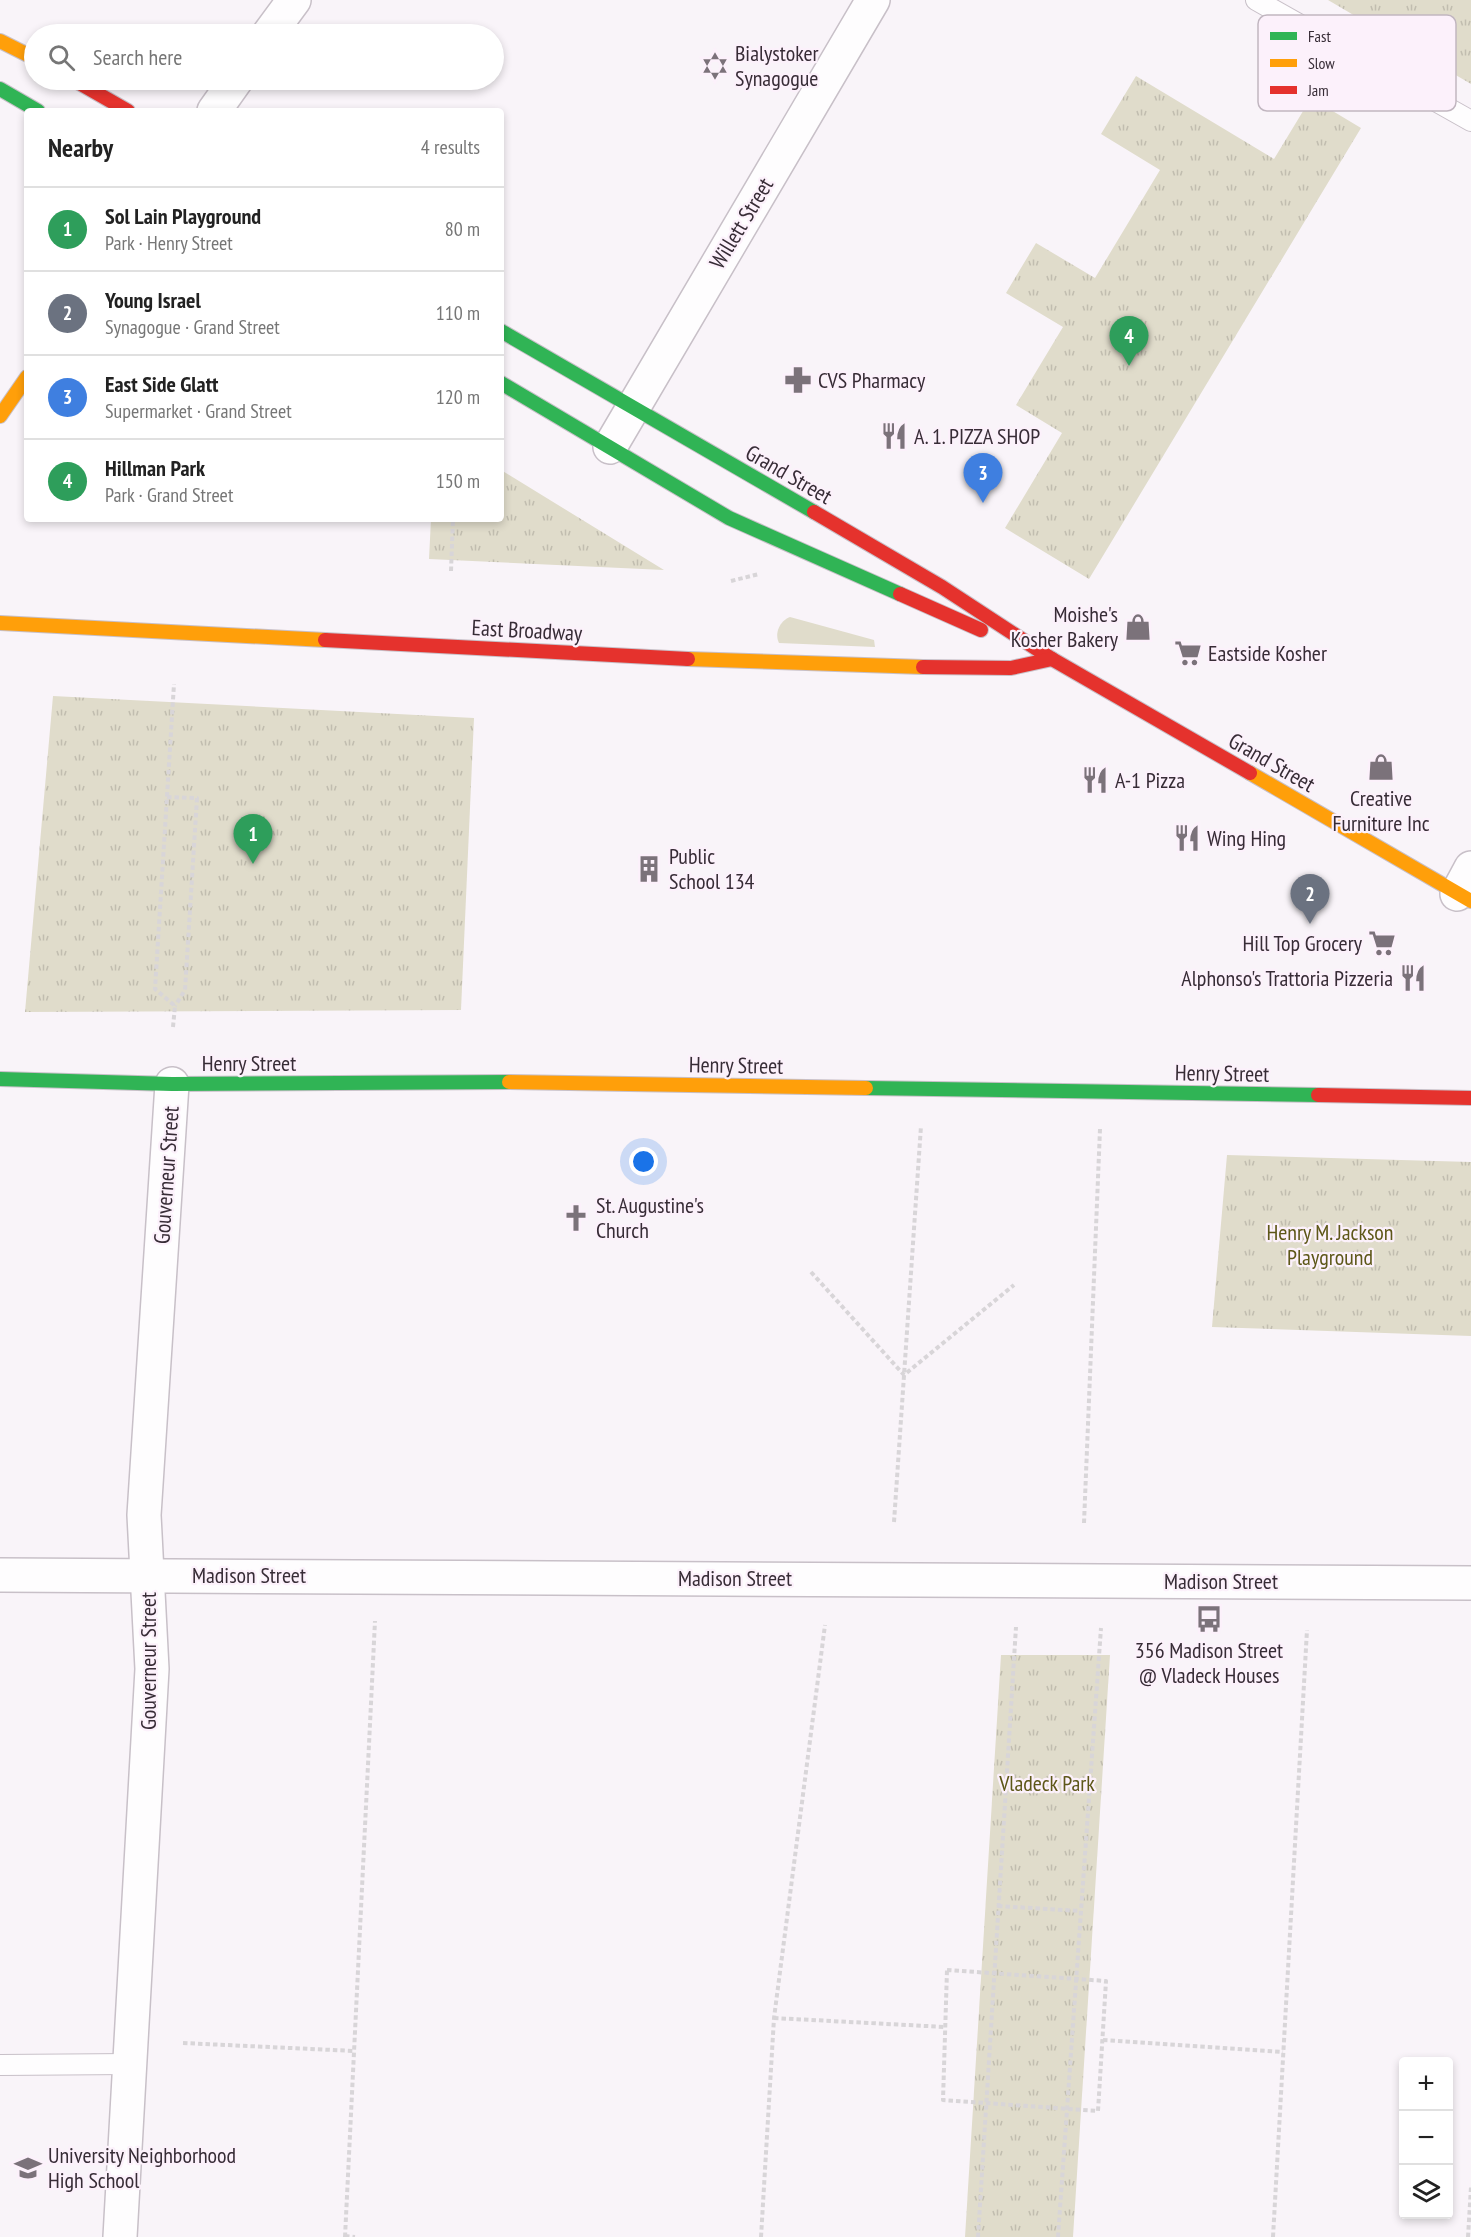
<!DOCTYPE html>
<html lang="en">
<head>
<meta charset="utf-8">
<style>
	:root { --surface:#fff; --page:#f6f6f6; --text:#222; --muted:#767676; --line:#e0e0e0; --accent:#7b727a }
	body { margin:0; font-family:"PT Sans Narrow",sans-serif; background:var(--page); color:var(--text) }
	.controls { position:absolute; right:18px; bottom:18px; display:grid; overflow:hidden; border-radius:6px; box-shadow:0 3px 9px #0003 }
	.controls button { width:54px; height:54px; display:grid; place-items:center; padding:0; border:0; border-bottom:2px solid var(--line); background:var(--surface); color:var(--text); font:30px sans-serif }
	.you { position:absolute; left:644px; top:1162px; width:21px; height:21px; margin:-15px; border:4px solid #fff; border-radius:50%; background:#1a73e8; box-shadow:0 0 0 9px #1a73e833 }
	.badge { display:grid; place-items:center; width:39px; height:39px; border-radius:50%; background:var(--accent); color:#fff; font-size:20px; font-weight:700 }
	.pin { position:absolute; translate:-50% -50px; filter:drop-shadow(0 2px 3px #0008) }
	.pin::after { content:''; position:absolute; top:32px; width:21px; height:18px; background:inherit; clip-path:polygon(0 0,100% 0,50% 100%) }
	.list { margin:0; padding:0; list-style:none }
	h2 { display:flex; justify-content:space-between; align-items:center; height:78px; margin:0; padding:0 24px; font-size:26px }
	h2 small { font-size:20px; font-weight:400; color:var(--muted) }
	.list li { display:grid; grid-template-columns:39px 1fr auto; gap:18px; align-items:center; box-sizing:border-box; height:84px; padding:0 24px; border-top:2px solid var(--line) }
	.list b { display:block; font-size:22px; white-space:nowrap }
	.list p { margin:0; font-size:20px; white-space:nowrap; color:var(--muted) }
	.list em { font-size:20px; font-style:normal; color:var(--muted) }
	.icon { flex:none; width:33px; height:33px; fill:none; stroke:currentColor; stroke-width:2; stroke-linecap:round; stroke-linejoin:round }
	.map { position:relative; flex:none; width:1471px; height:2237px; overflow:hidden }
	.search { position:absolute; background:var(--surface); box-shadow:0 3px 9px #0003; left:24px; top:24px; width:480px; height:66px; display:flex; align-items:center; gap:15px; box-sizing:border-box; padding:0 21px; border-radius:33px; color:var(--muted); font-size:22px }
	.panel { position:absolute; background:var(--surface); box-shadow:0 3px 9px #0003; left:24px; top:108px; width:480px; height:414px; border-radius:6px }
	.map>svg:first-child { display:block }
	.green { fill:#e0dccb }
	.park { fill:url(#park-tufts) }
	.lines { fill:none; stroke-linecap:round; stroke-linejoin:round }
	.lane-casing { stroke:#c8c0c8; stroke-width:22 }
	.street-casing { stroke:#c8c0c8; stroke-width:36 }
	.fast-casing { stroke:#c8c0c8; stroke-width:16 }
	.slow-casing { stroke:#c8c0c8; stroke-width:16 }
	.jam-casing { stroke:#c8c0c8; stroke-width:16 }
	.path { stroke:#d8d5d8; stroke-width:4; stroke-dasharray:4.5 3; stroke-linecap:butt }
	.lane { stroke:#fefdfe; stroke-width:20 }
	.street { stroke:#fefdfe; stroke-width:33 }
	.fast { stroke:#30b455; stroke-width:14 }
	.slow { stroke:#ff9f0a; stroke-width:14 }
	.jam { stroke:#e5322d; stroke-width:14 }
	.labels { text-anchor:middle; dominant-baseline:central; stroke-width:4.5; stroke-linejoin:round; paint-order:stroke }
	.poi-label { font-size:22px; fill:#372c36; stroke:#fcf1fb; text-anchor:start }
	.street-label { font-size:22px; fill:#372c36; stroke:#fcf1fb }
	.park-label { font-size:22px; fill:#5d5718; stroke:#fcf1fb }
	.key { fill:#fcf1fb; stroke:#c1b6c0; stroke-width:1.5 }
	.key-label { font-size:16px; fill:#372c36 }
</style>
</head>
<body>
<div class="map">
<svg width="1471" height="2237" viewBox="0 0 1471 2237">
	<defs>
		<pattern id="park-tufts" width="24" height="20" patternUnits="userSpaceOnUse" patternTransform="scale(1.5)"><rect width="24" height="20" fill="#e0dccb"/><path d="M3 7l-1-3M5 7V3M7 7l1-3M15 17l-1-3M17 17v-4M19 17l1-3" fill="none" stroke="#c1bdaf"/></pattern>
	</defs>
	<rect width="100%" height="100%" fill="#f9f4f9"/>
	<path class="green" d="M790 617 874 640 875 647 779 643C774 633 780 621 790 617Z"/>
	<g class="park">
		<path d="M1328 0H1471V84Z"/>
		<path d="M1136 76 1274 159 1311 98 1361 128 1089 579 1005 528 1062 433 1016 405 1063 327 1006 293 1036 243 1095 278 1160 170 1101 134Z"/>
		<path d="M501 470 664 570 429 559 431 519H501Z"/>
		<path d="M53 696 474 718 461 1010 25 1012Z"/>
		<path d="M1227 1155 1471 1162V1336L1212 1327Z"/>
		<path d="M1001 1655H1110L1073 2237H965Z"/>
	</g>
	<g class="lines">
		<defs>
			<g id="lane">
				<path d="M1256 0 1471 121"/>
				<path d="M0 2065 130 2064"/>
			</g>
			<g id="street">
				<path d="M269 34 294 0"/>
				<path d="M214 111 236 80"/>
				<path d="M610 447 873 0"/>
				<path d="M1457 894 1471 868"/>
				<path d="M0 1575 1471 1583"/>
				<path d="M120 2237 152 1669 144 1515 172 1084"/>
			</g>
			<g id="fast">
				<path d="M0 89 38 111"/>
				<path d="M501 331 814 512"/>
				<path d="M501 383 729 518 900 594"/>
				<path d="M0 1079 172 1084 509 1082"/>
				<path d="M866 1088 1318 1095"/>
			</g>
			<g id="slow">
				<path d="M0 41 34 58"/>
				<path d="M0 416 27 377"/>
				<path d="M0 623 325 640"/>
				<path d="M688 659 923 667"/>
				<path d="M1250 773 1471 901"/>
				<path d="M509 1082 866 1088"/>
			</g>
			<g id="jam">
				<path d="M74 80 128 111"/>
				<path d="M814 512 942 587 1052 659 1250 773"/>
				<path d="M900 594 981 630"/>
				<path d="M325 640 688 659"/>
				<path d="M923 667 1011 668 1052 659"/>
				<path d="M1318 1095 1471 1098"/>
			</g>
		</defs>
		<use href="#lane" class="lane-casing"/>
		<use href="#street" class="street-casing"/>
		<use href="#fast" class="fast-casing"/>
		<use href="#slow" class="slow-casing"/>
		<use href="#jam" class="jam-casing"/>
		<g class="path">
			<path d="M451 571 453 519"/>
			<path d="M731 581 759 574"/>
			<path d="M167 797 197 798 185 990 175 1006"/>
			<path d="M173 1027 175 1006 155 989 174 684"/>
			<path d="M811 1272 904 1375 1014 1285"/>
			<path d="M894 1522 921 1126"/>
			<path d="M1084 1523 1100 1129"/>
			<path d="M998 1906 1080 1911"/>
			<path d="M947 1970 1106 1981 1098 2111 943 2100Z"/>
			<path d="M774 2018 945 2027"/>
			<path d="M1103 2040 1283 2052"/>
			<path d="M183 2043 354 2051"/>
			<path d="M345 2236 355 2237"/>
			<path d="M345 2237 375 1621"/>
			<path d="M761 2237 774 2018 825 1625"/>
			<path d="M978 2237 1016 1627"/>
			<path d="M1058 2237 1101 1628"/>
			<path d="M1273 2237 1307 1630"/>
			<path d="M1468 2237 1471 2187"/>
		</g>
		<use href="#lane" class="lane"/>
		<use href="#street" class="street"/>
		<use href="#fast" class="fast"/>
		<use href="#slow" class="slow"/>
		<use href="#jam" class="jam"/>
	</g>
	<defs>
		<symbol id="synagogue-bare" viewBox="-9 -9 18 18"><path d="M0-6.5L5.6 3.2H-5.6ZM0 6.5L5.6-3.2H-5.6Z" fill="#7b727a" stroke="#fcf1fb" stroke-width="2.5" paint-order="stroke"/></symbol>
		<symbol id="pharmacy-bare" viewBox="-9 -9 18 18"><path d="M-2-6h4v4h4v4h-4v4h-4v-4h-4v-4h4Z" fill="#7b727a" stroke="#fcf1fb" stroke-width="2.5" paint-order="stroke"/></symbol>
		<symbol id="restaurant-bare" viewBox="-9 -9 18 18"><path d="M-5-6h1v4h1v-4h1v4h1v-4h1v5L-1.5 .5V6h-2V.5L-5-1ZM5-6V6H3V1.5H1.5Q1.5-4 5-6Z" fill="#7b727a" stroke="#fcf1fb" stroke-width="2.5" paint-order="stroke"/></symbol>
		<symbol id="shop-bare" viewBox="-9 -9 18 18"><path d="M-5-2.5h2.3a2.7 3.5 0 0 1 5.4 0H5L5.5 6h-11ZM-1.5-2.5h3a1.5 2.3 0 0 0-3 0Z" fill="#7b727a" stroke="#fcf1fb" stroke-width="2.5" paint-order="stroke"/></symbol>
		<symbol id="supermarket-bare" viewBox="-9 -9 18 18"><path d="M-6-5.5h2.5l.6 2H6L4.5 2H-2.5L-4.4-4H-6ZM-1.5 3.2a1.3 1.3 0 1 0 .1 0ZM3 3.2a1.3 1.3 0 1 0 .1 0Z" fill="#7b727a" stroke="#fcf1fb" stroke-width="2.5" paint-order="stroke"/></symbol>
		<symbol id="building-bare" viewBox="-9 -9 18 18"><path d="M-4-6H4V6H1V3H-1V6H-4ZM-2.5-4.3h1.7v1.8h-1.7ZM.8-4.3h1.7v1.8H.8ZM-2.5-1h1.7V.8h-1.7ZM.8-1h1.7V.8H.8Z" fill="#7b727a" stroke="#fcf1fb" stroke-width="2.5" paint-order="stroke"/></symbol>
		<symbol id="church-bare" viewBox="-9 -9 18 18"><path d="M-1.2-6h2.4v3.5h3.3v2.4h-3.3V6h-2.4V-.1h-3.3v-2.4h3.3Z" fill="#7b727a" stroke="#fcf1fb" stroke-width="2.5" paint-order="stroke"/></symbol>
		<symbol id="bus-bare" viewBox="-9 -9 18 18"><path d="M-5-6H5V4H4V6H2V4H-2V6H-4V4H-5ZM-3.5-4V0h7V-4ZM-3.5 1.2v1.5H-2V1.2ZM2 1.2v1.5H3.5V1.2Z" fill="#7b727a" stroke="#fcf1fb" stroke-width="2.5" paint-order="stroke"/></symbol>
		<symbol id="school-bare" viewBox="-9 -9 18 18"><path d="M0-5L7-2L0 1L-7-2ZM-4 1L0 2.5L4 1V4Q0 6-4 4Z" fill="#7b727a" stroke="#fcf1fb" stroke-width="2.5" paint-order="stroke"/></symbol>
	</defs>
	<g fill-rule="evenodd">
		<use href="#synagogue-bare" x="696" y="47" width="38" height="38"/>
		<use href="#pharmacy-bare" x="779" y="361" width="38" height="38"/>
		<use href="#restaurant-bare" x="875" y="417" width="38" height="38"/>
		<use href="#shop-bare" x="1119" y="608" width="38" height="38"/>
		<use href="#supermarket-bare" x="1169" y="634" width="38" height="38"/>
		<use href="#shop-bare" x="1362" y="748" width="38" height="38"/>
		<use href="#restaurant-bare" x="1076" y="761" width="38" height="38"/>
		<use href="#restaurant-bare" x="1168" y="819" width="38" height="38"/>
		<use href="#building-bare" x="630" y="850" width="38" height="38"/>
		<use href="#supermarket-bare" x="1363" y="924" width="38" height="38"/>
		<use href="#restaurant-bare" x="1394" y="959" width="38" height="38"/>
		<use href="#church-bare" x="557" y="1199" width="38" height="38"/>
		<use href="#bus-bare" x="1190" y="1600" width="38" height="38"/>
		<use href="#school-bare" x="9" y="2149" width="38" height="38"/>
	</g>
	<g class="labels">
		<g class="poi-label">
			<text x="735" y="53">Bialystoker<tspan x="735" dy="25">Synagogue</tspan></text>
			<text x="818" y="380">CVS Pharmacy</text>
			<text x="914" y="436">A. 1. PIZZA SHOP</text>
			<text x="1118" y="614" text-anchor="end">Moishe's<tspan x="1118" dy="25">Kosher Bakery</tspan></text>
			<text x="1208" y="653">Eastside Kosher</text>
			<text x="1115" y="780">A-1 Pizza</text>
			<text x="1381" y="798" text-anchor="middle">Creative<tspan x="1381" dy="25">Furniture Inc</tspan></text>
			<text x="1207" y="838">Wing Hing</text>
			<text x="669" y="856">Public<tspan x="669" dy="25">School 134</tspan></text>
			<text x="1362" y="943" text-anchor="end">Hill Top Grocery</text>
			<text x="1393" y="978" text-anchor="end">Alphonso's Trattoria Pizzeria</text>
			<text x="596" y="1205">St. Augustine's<tspan x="596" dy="25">Church</tspan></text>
			<text x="1209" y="1650" text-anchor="middle">356 Madison Street<tspan x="1209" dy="25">@ Vladeck Houses</tspan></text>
			<text x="48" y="2155">University Neighborhood<tspan x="48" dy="25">High School</tspan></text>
		</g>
		<g class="street-label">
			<text transform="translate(741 223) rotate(-59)">Willett Street</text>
			<text transform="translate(789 474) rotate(30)">Grand Street</text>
			<text transform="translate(527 630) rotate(3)">East Broadway</text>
			<text transform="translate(1272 762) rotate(30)">Grand Street</text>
			<text x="249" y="1063">Henry Street</text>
			<text transform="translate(736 1065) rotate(1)">Henry Street</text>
			<text transform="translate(1222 1073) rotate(1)">Henry Street</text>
			<text transform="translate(166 1175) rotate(-86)">Gouverneur Street</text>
			<text x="249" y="1575">Madison Street</text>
			<text x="735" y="1578">Madison Street</text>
			<text x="1221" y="1581">Madison Street</text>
			<text transform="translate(148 1661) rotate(-90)">Gouverneur Street</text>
		</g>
		<g class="park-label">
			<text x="1330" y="1232">Henry M. Jackson<tspan x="1330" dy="25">Playground</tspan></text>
			<text x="1047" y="1783">Vladeck Park</text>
		</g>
	</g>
	<rect x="1258" y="15" width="198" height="96" rx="9" class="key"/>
	<rect x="1270" y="32" width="27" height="8" fill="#30b455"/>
	<rect x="1270" y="59" width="27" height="8" fill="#ff9f0a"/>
	<rect x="1270" y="86" width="27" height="8" fill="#e5322d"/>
	<g class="key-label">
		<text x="1308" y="42">Fast</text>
		<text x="1308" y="69">Slow</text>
		<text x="1308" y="96">Jam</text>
	</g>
</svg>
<div class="controls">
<button>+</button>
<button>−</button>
<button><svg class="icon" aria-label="layers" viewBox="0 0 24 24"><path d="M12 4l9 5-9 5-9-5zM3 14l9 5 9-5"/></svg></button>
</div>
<div class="you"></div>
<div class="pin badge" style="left:253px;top:864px;background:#2e9e5b">1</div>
<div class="pin badge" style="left:1310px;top:924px;background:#6b7280">2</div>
<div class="pin badge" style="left:983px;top:503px;background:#3f7fe0">3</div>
<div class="pin badge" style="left:1129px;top:366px;background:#2e9e5b">4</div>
<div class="search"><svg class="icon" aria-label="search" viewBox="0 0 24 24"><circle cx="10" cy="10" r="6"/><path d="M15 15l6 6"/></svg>Search here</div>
<section class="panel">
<h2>Nearby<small>4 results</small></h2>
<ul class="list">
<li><span class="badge" style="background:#2e9e5b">1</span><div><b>Sol Lain Playground</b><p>Park · Henry Street</p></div><em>80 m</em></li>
<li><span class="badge" style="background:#6b7280">2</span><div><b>Young Israel</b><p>Synagogue · Grand Street</p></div><em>110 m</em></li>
<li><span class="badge" style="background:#3f7fe0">3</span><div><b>East Side Glatt</b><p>Supermarket · Grand Street</p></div><em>120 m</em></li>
<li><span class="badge" style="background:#2e9e5b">4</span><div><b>Hillman Park</b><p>Park · Grand Street</p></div><em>150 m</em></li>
</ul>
</section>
</div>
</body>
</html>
